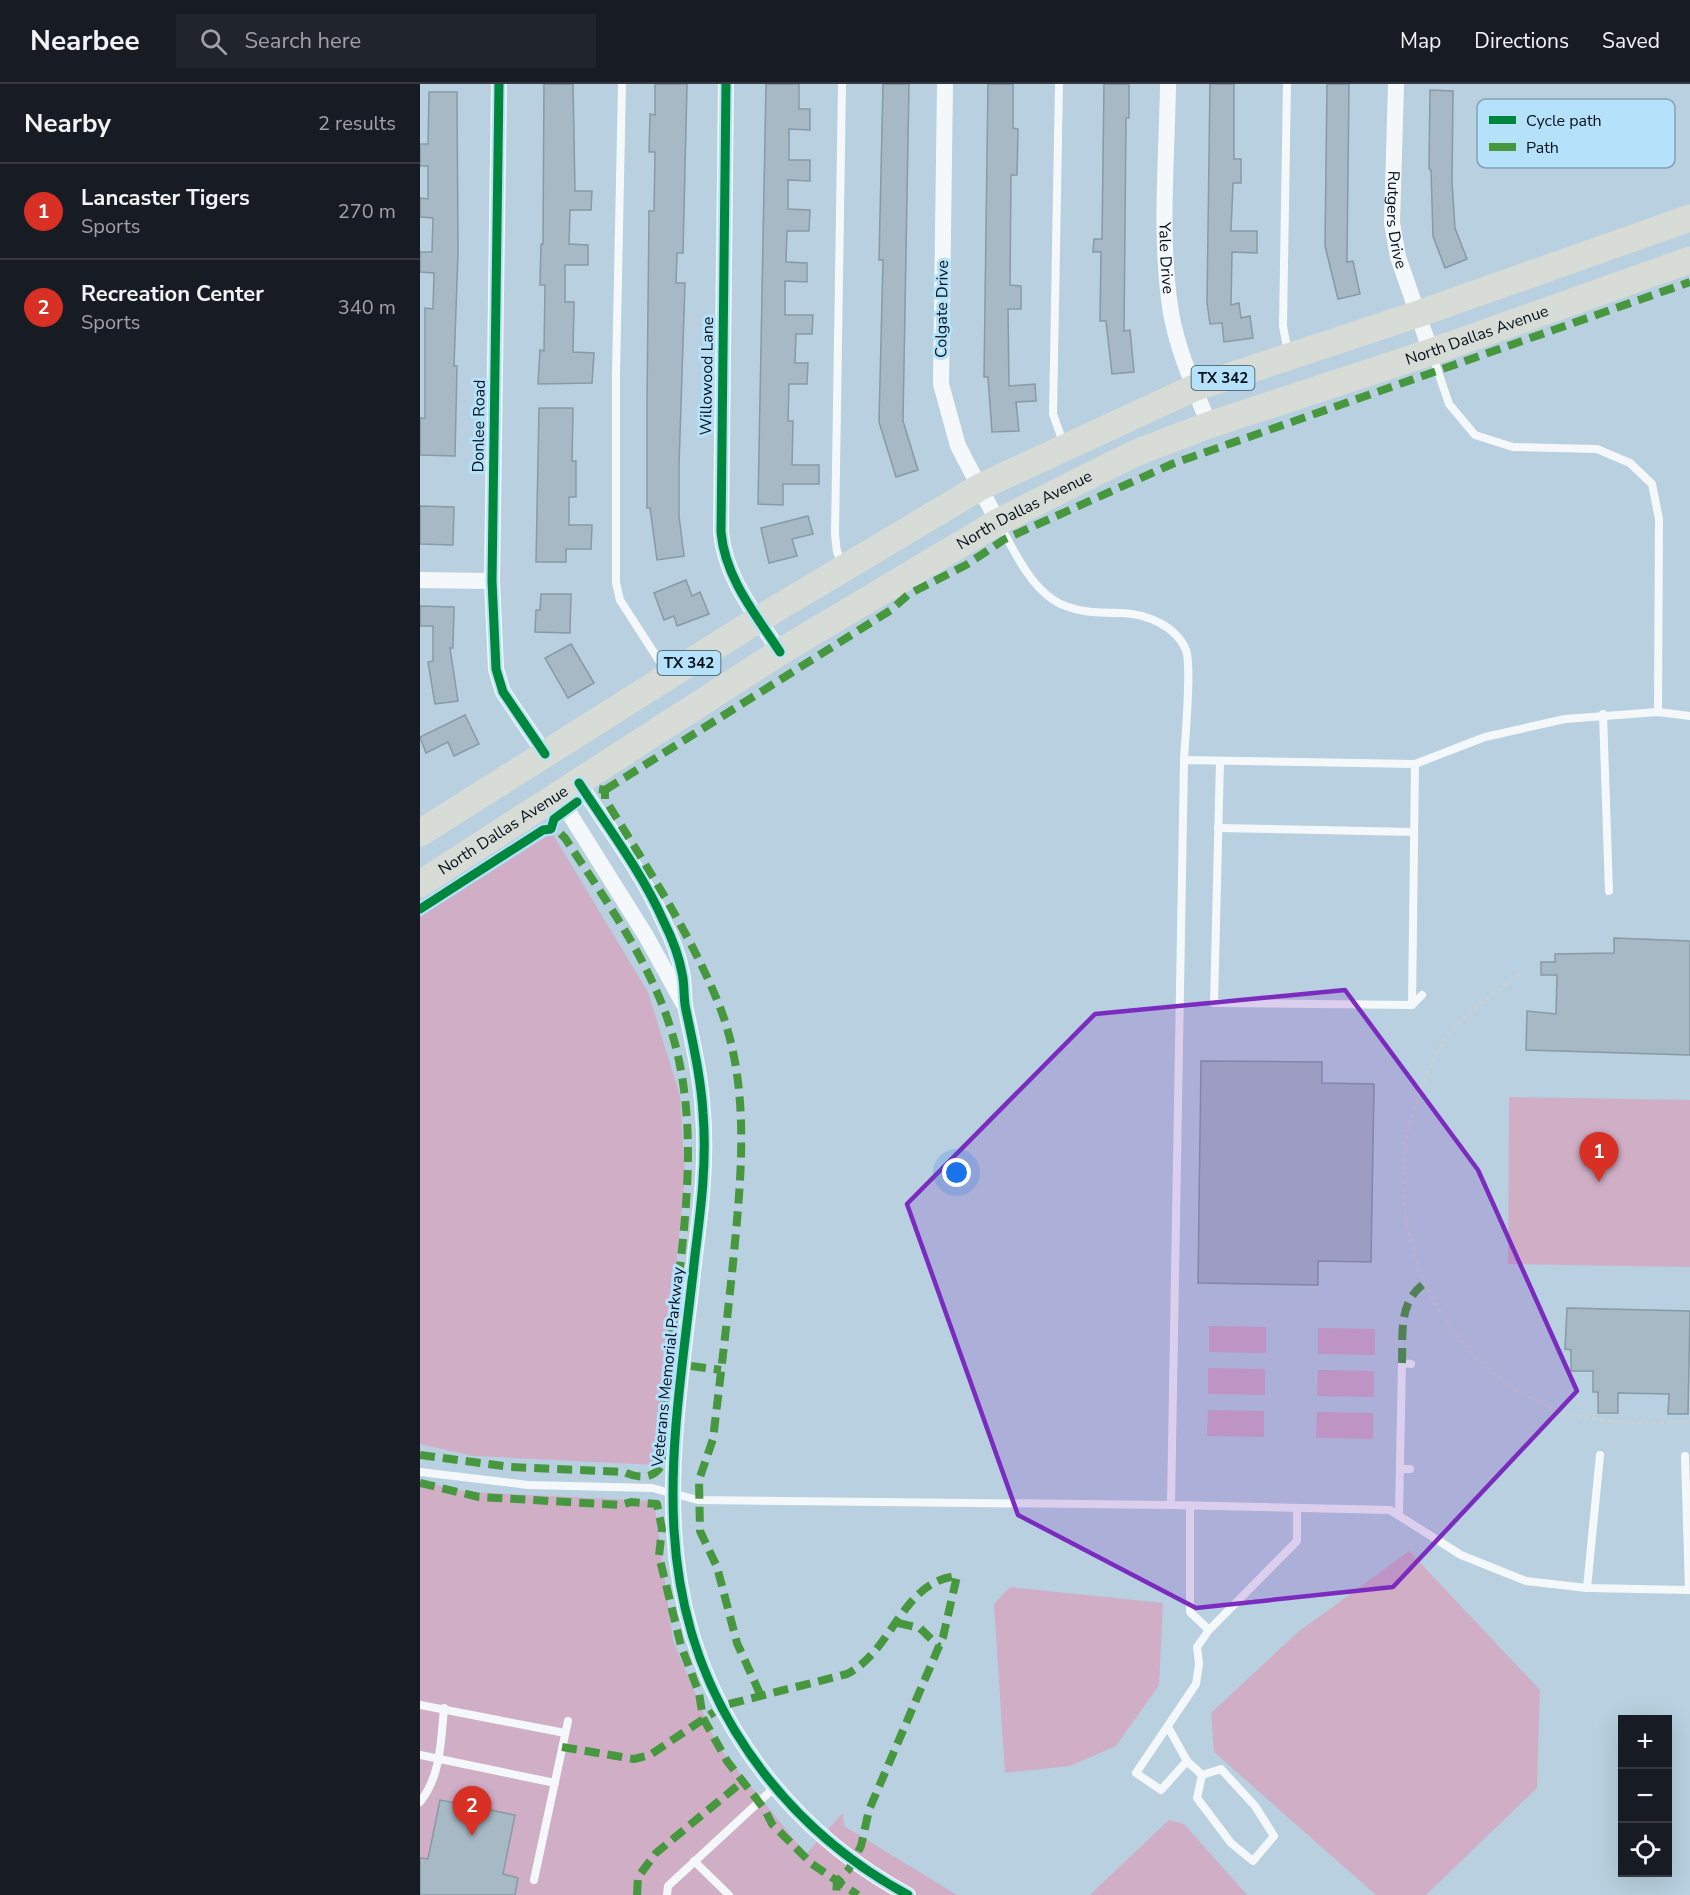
<!DOCTYPE html>
<html lang="en">
<head>
<meta charset="utf-8">
<style>
	:root { --surface:#171b24; --page:#20242c; --text:#f1f3f6; --muted:#9ea1a6; --line:#363941; --accent:#d93025 }
	body { margin:0; font-family:"Nunito Sans",sans-serif; background:var(--page); color:var(--text) }
	.controls { position:absolute; right:18px; bottom:18px; display:grid; overflow:hidden; border-radius:0px; box-shadow:0 6px 24px #0002 }
	.controls button { width:54px; height:54px; display:grid; place-items:center; padding:0; border:0; border-bottom:2px solid var(--line); background:var(--surface); color:var(--text); font:30px sans-serif }
	.you { position:absolute; left:537px; top:1089px; width:21px; height:21px; margin:-15px; border:4px solid #fff; border-radius:50%; background:#1a73e8; box-shadow:0 0 0 9px #1a73e833 }
	.badge { display:grid; place-items:center; width:39px; height:39px; border-radius:50%; background:var(--accent); color:#fff; font-size:20px; font-weight:700 }
	.pin { position:absolute; translate:-50% -50px; filter:drop-shadow(0 2px 3px #0008) }
	.pin::after { content:''; position:absolute; top:32px; width:21px; height:18px; background:inherit; clip-path:polygon(0 0,100% 0,50% 100%) }
	.list { margin:0; padding:0; list-style:none }
	h2 { display:flex; justify-content:space-between; align-items:center; height:78px; margin:0; padding:0 24px; font-size:26px }
	h2 small { font-size:20px; font-weight:400; color:var(--muted) }
	.list li { display:grid; grid-template-columns:39px 1fr auto; gap:18px; align-items:center; box-sizing:border-box; height:96px; padding:0 24px; border-top:2px solid var(--line) }
	.list b { display:block; font-size:22px; white-space:nowrap }
	.list p { margin:0; font-size:20px; white-space:nowrap; color:var(--muted) }
	.list em { font-size:20px; font-style:normal; color:var(--muted) }
	.icon { flex:none; width:33px; height:33px; fill:none; stroke:currentColor; stroke-width:2; stroke-linecap:round; stroke-linejoin:round }
	.map { position:relative; flex:none; width:1270px; height:1811px; overflow:hidden }
	header { display:flex; align-items:center; gap:36px; box-sizing:border-box; height:84px; padding:0 30px; background:var(--surface); border-bottom:2px solid var(--line) }
	header strong { font-size:28px }
	nav { display:flex; gap:33px; margin-inline-start:auto; font-size:21px }
	.search { width:420px; height:54px; background:var(--page); display:flex; align-items:center; gap:15px; box-sizing:border-box; padding:0 21px; border-radius:0px; color:var(--muted); font-size:22px }
	main { display:flex }
	aside { flex:1; background:var(--surface) }
	.map>svg:first-child { display:block }
	.green { fill:#cfaec6 }
	.building { fill:#a6b9c5; stroke:#879aa5; stroke-width:1.5 }
	.lines { fill:none; stroke-linecap:round; stroke-linejoin:round }
	.path { stroke:#c9d0d4; stroke-width:3; stroke-dasharray:4.5 3; stroke-linecap:butt }
	.lane { stroke:#f4f8fa; stroke-width:8 }
	.street { stroke:#f4f8fa; stroke-width:16 }
	.primary { stroke:#d7dcd6; stroke-width:27 }
	.quiet { stroke:#47973e; stroke-width:8; stroke-dasharray:15 8; stroke-linecap:butt }
	.cycleway-casing { stroke:#b6e1fb; stroke-width:13 }
	.cycleway { stroke:#00873e; stroke-width:9 }
	.marked { fill:#7b2cbf; fill-opacity:0.2; stroke:#7b2cbf; stroke-width:4.5; stroke-linejoin:round }
	.labels { text-anchor:middle; dominant-baseline:central; stroke-width:6; stroke-linejoin:round; paint-order:stroke }
	.shield { fill:#b6e1fb; stroke:#384f5d; stroke-width:1.5 }
	.shield-label { font-size:15px; font-weight:bold; fill:#021019 }
	.street-label { font-size:16px; fill:#021019; stroke:#b6e1fb }
	.key { fill:#b6e1fb; stroke:#80a2b7; stroke-width:1.5 }
	.key-label { font-size:16px; fill:#021019 }
</style>
</head>
<body>
<header>
<strong>Nearbee</strong>
<div class="search"><svg class="icon" aria-label="search" viewBox="0 0 24 24"><circle cx="10" cy="10" r="6"/><path d="M15 15l6 6"/></svg>Search here</div>
<nav><a>Map</a><a>Directions</a><a>Saved</a></nav>
</header>
<main>
<aside>
<h2>Nearby<small>2 results</small></h2>
<ul class="list">
<li><span class="badge">1</span><div><b>Lancaster Tigers</b><p>Sports</p></div><em>270 m</em></li>
<li><span class="badge">2</span><div><b>Recreation Center</b><p>Sports</p></div><em>340 m</em></li>
</ul>
</aside>
<div class="map">
<svg width="1270" height="1811" viewBox="0 0 1270 1811">
	<rect width="100%" height="100%" fill="#b8d0df"/>
	<g class="green">
		<path d="M132 749 228 908 260 1012 265 1093 236 1381 53 1372 0 1360V833Z"/>
		<path d="M1089 1013 1270 1016V1183L1088 1180Z"/>
		<path d="M789 1242 846 1243V1269L789 1268Z"/>
		<path d="M898 1244 955 1245V1271L898 1270Z"/>
		<path d="M788 1284 845 1285V1311L788 1310Z"/>
		<path d="M898 1286 954 1287V1313L897 1312Z"/>
		<path d="M788 1326 844 1327V1353L787 1352Z"/>
		<path d="M897 1328 953 1329V1355L896 1354Z"/>
		<path d="M0 1397 48 1408 234 1417 253 1557 297 1661 386 1770 423 1729 424 1742 537 1811H0Z"/>
		<path d="M989 1467 1120 1606 1117 1704 1006 1811H956L794 1668 791 1629 877 1549Z"/>
		<path d="M590 1503 743 1519 739 1601 696 1662 650 1682 585 1689 574 1520Z"/>
		<path d="M749 1736 764 1740 827 1811H670Z"/>
	</g>
	<g class="building">
		<path d="M124 0H153L155 107H172L171 126H150L149 160 168 161V181H145V218H154L153 268 174 269 172 299 118 300 120 266 124 267 125 201H120L121 160H123Z"/>
		<path d="M235 0H267L263 169H257L256 199H265L259 382V432L264 472 237 476 230 424H227V321L229 127H234L235 68H229L230 30 235 31Z"/>
		<path d="M346 0H379V25H390V46L369 45V76H390V97L368 96V125L390 126 389 147H367L366 178 387 179V198L365 197V231H393L392 250H376L375 279H388L387 300H369L368 337H373L372 381H399V400H363V421L338 420Z"/>
		<path d="M463 0H489L483 337 498 386 476 393 459 338 463 176H459Z"/>
		<path d="M568 0H593V44L598 45 597 91H591L590 201 601 202V225H588L589 302 615 300 616 317 596 318 599 347 572 348 568 293H564Z"/>
		<path d="M684 0H709V34H706L704 247 710 246 714 288 692 290 686 237H680L681 168H673L674 155H682Z"/>
		<path d="M790 0H814V75H821V99H813L811 147H837V169L812 168 811 221 819 219 821 234 830 232 833 254 804 258 802 239 790 240 787 219Z"/>
		<path d="M907 0H929L927 178 933 177 940 210 918 215 905 162Z"/>
		<path d="M1010 6 1033 7 1032 98 1035 144 1047 175 1025 184 1013 152 1011 86 1009 85Z"/>
		<path d="M9 8H37L38 169 34 282H37L35 372 0 371V334H5V224L13 225 14 189 0 188V168H12L13 134 0 133V114L8 115V82H0V60H8Z"/>
		<path d="M119 324H153L152 377H156V413H149V441H172L171 465H146V478H116Z"/>
		<path d="M0 422 34 423 33 461 0 460Z"/>
		<path d="M388 432 393 450 372 455 377 472 349 479 341 444Z"/>
		<path d="M266 496 272 512 280 508 289 530 257 542 254 532 244 536 234 509Z"/>
		<path d="M121 510H151L150 549 115 548 116 526H120Z"/>
		<path d="M0 522 34 523 33 564H30L38 617 15 620 8 578 13 577V542H0Z"/>
		<path d="M151 560 174 599 148 614 125 574Z"/>
		<path d="M45 631 59 660 34 672 28 658 6 669 0 653Z"/>
		<path d="M1194 854 1270 857V971L1106 966 1107 927 1136 930 1137 891H1121V878H1135V870L1194 869Z"/>
		<path d="M781 977 902 978V999L954 1000 951 1178 898 1177V1201L778 1199Z"/>
		<path d="M1147 1224 1270 1227 1268 1330H1248L1249 1310 1198 1309V1329H1178V1308H1173V1287H1151V1266L1145 1265Z"/>
		<path d="M20 1716 95 1731 83 1790 98 1794 95 1811H0V1774L8 1775Z"/>
	</g>
	<g class="lines">
		<path class="path" d="M1099 890C1076 908 1049 926 1030 949 1018 963 1011 980 1004 997 950 1118 1004 1267 1127 1322 1164 1339 1229 1341 1270 1337"/>
		<g class="lane">
			<path d="M202 0 196 290V499L200 516 247 589"/>
			<path d="M422 0 415 451 417 468 423 481"/>
			<path d="M639 0 633 330 644 361"/>
			<path d="M867 0 863 242 868 269"/>
			<path d="M1012 270 1029 320 1055 351 1093 363 1177 365 1210 379 1232 400 1239 435 1238 628"/>
			<path d="M579 440C594 466 607 497 632 515 652 529 679 529 702 529 727 530 756 542 766 566 772 582 765 655 764 676"/>
			<path d="M1183 630 1189 807"/>
			<path d="M1270 632 1238 628 1145 635 1065 653 995 680 764 676 751 1421 970 1426 1041 1471 1106 1497 1167 1504 1270 1506"/>
			<path d="M800 678 794 919 992 921 995 680"/>
			<path d="M798 744 994 748"/>
			<path d="M992 921 1002 911"/>
			<path d="M1265 1372 1269 1506"/>
			<path d="M980 1385H990"/>
			<path d="M0 1388 108 1401 232 1404 278 1416 751 1421"/>
			<path d="M770 1422V1528L789 1546 877 1457V1424"/>
			<path d="M979 1430 982 1279 991 1280"/>
			<path d="M1167 1504 1180 1371"/>
			<path d="M0 1621 145 1649"/>
			<path d="M748 1643 767 1677 741 1706 716 1689 776 1600 779 1580 777 1563 789 1546"/>
			<path d="M0 1671 135 1699"/>
			<path d="M767 1677 782 1691 777 1714 811 1759 833 1777 854 1752 835 1722 801 1685 782 1691"/>
			<path d="M0 1718C21 1692 21 1656 24 1624"/>
			<path d="M274 1777 309 1811"/>
			<path d="M114 1796 148 1637"/>
			<path d="M247 1811 248 1802 354 1704"/>
		</g>
		<g class="street">
			<path d="M79 0 72 497 76 585 83 608 125 670"/>
			<path d="M306 0 301 448C305 494 336 531 360 568"/>
			<path d="M525 0 521 300 538 362 578 438"/>
			<path id="s1" d="M748 0C747 75 739 154 751 229 758 268 775 305 789 341"/>
			<path id="s2" d="M976 0 972 139 978 173 1011 268"/>
			<path d="M0 496 72 497"/>
			<path d="M159 699C187 742 223 790 243 836 251 852 259 872 262 889 265 901 263 914 266 926 273 960 281 994 283 1029 287 1077 281 1124 275 1171 257 1340 221 1492 315 1647 357 1716 416 1772 488 1811"/>
			<path d="M139 713 226 852 263 919"/>
		</g>
		<g class="primary">
			<path d="M0 749 339 535 560 403 774 304 998 230 1270 134"/>
			<path id="s3" d="M0 800 360 568 578 438 667 393 718 368 789 341 1011 268 1270 176"/>
		</g>
		<g class="quiet">
			<path d="M179 705 185 706V715C227 784 272 851 301 926 331 1007 321 1095 313 1179 307 1238 300 1297 293 1355L279 1396 280 1447 297 1483 317 1559 341 1612"/>
			<path d="M185 706 471 526 489 510 546 481 585 455 752 380 1270 198"/>
			<path d="M982 1279C983 1249 978 1218 1005 1199"/>
			<path d="M271 1282 301 1286"/>
			<path d="M0 1371 91 1383 204 1388C216 1394 233 1396 241 1382L243 1366 241 1353C246 1302 252 1251 258 1200 270 1099 279 1001 236 906 212 852 177 803 145 754L138 747 126 745"/>
			<path d="M0 1399 59 1413 201 1421 211 1418 237 1420 242 1445 239 1472 261 1562 279 1609 283 1634 307 1677 345 1726 352 1740 392 1780 438 1811"/>
			<path d="M478 1539 500 1544 519 1563"/>
			<path d="M309 1620 427 1590C473 1567 482 1497 537 1492L523 1553 449 1726 441 1762 429 1785 417 1798 416 1811"/>
			<path d="M142 1663 214 1675 230 1671 294 1628"/>
			<path d="M217 1811 218 1793 236 1769 322 1698"/>
		</g>
		<defs>
			<g id="cycleway">
				<path d="M79 0 72 497 76 585 83 608 125 670"/>
				<path d="M306 0 301 448C305 494 336 531 360 568"/>
				<path d="M159 699C187 742 223 790 243 836 251 852 259 872 262 889 265 901 263 914 266 926 273 960 281 994 283 1029 287 1077 281 1124 275 1171 257 1340 221 1492 315 1647 357 1716 416 1772 488 1811"/>
				<path d="M0 825 123 746 131 745 134 735 157 718"/>
			</g>
		</defs>
		<use href="#cycleway" class="cycleway-casing"/>
		<use href="#cycleway" class="cycleway"/>
	</g>
	<path class="marked" d="M925 906 1058 1086 1157 1307 973 1503 776 1524 598 1431 487 1120 675 930Z"/>
	<g class="labels">
		<g class="shield">
			<rect x="771.5" y="282" width="63" height="24" rx="4.5"/>
			<rect x="237.5" y="567" width="63" height="24" rx="4.5"/>
		</g>
		<g class="shield-label">
			<text x="803" y="294">TX 342</text>
			<text x="269" y="579">TX 342</text>
		</g>
		<g class="street-label">
			<text stroke="none"><textPath href="#s2" startOffset="136">Rutgers Drive</textPath></text>
			<text stroke="none"><textPath href="#s1" startOffset="174">Yale Drive</textPath></text>
			<text transform="translate(522 225) rotate(-89)">Colgate Drive</text>
			<text stroke="none"><textPath href="#s3" startOffset="1197">North Dallas Avenue</textPath></text>
			<text transform="translate(287 292) rotate(-89)">Willowood Lane</text>
			<text transform="translate(59 342) rotate(-89)">Donlee Road</text>
			<text stroke="none"><textPath href="#s3" startOffset="711">North Dallas Avenue</textPath></text>
			<text stroke="none"><textPath href="#s3" startOffset="99">North Dallas Avenue</textPath></text>
			<text transform="translate(248 1283) rotate(-84)">Veterans Memorial Parkway</text>
		</g>
	</g>
	<rect x="1057" y="15" width="198" height="69" rx="9" class="key"/>
	<rect x="1069" y="32" width="27" height="8" fill="#00873e"/>
	<rect x="1069" y="59" width="27" height="8" fill="#47973e"/>
	<g class="key-label">
		<text x="1106" y="42">Cycle path</text>
		<text x="1106" y="69">Path</text>
	</g>
</svg>
<div class="controls">
<button>+</button>
<button>−</button>
<button><svg class="icon" aria-label="locate" viewBox="0 0 24 24"><circle cx="12" cy="12" r="6"/><path d="M12 2v4M12 18v4M2 12h4M18 12h4"/></svg></button>
</div>
<div class="you"></div>
<div class="pin badge" style="left:1179px;top:1098px">1</div>
<div class="pin badge" style="left:52px;top:1752px">2</div>
</div>
</main>
</body>
</html>
